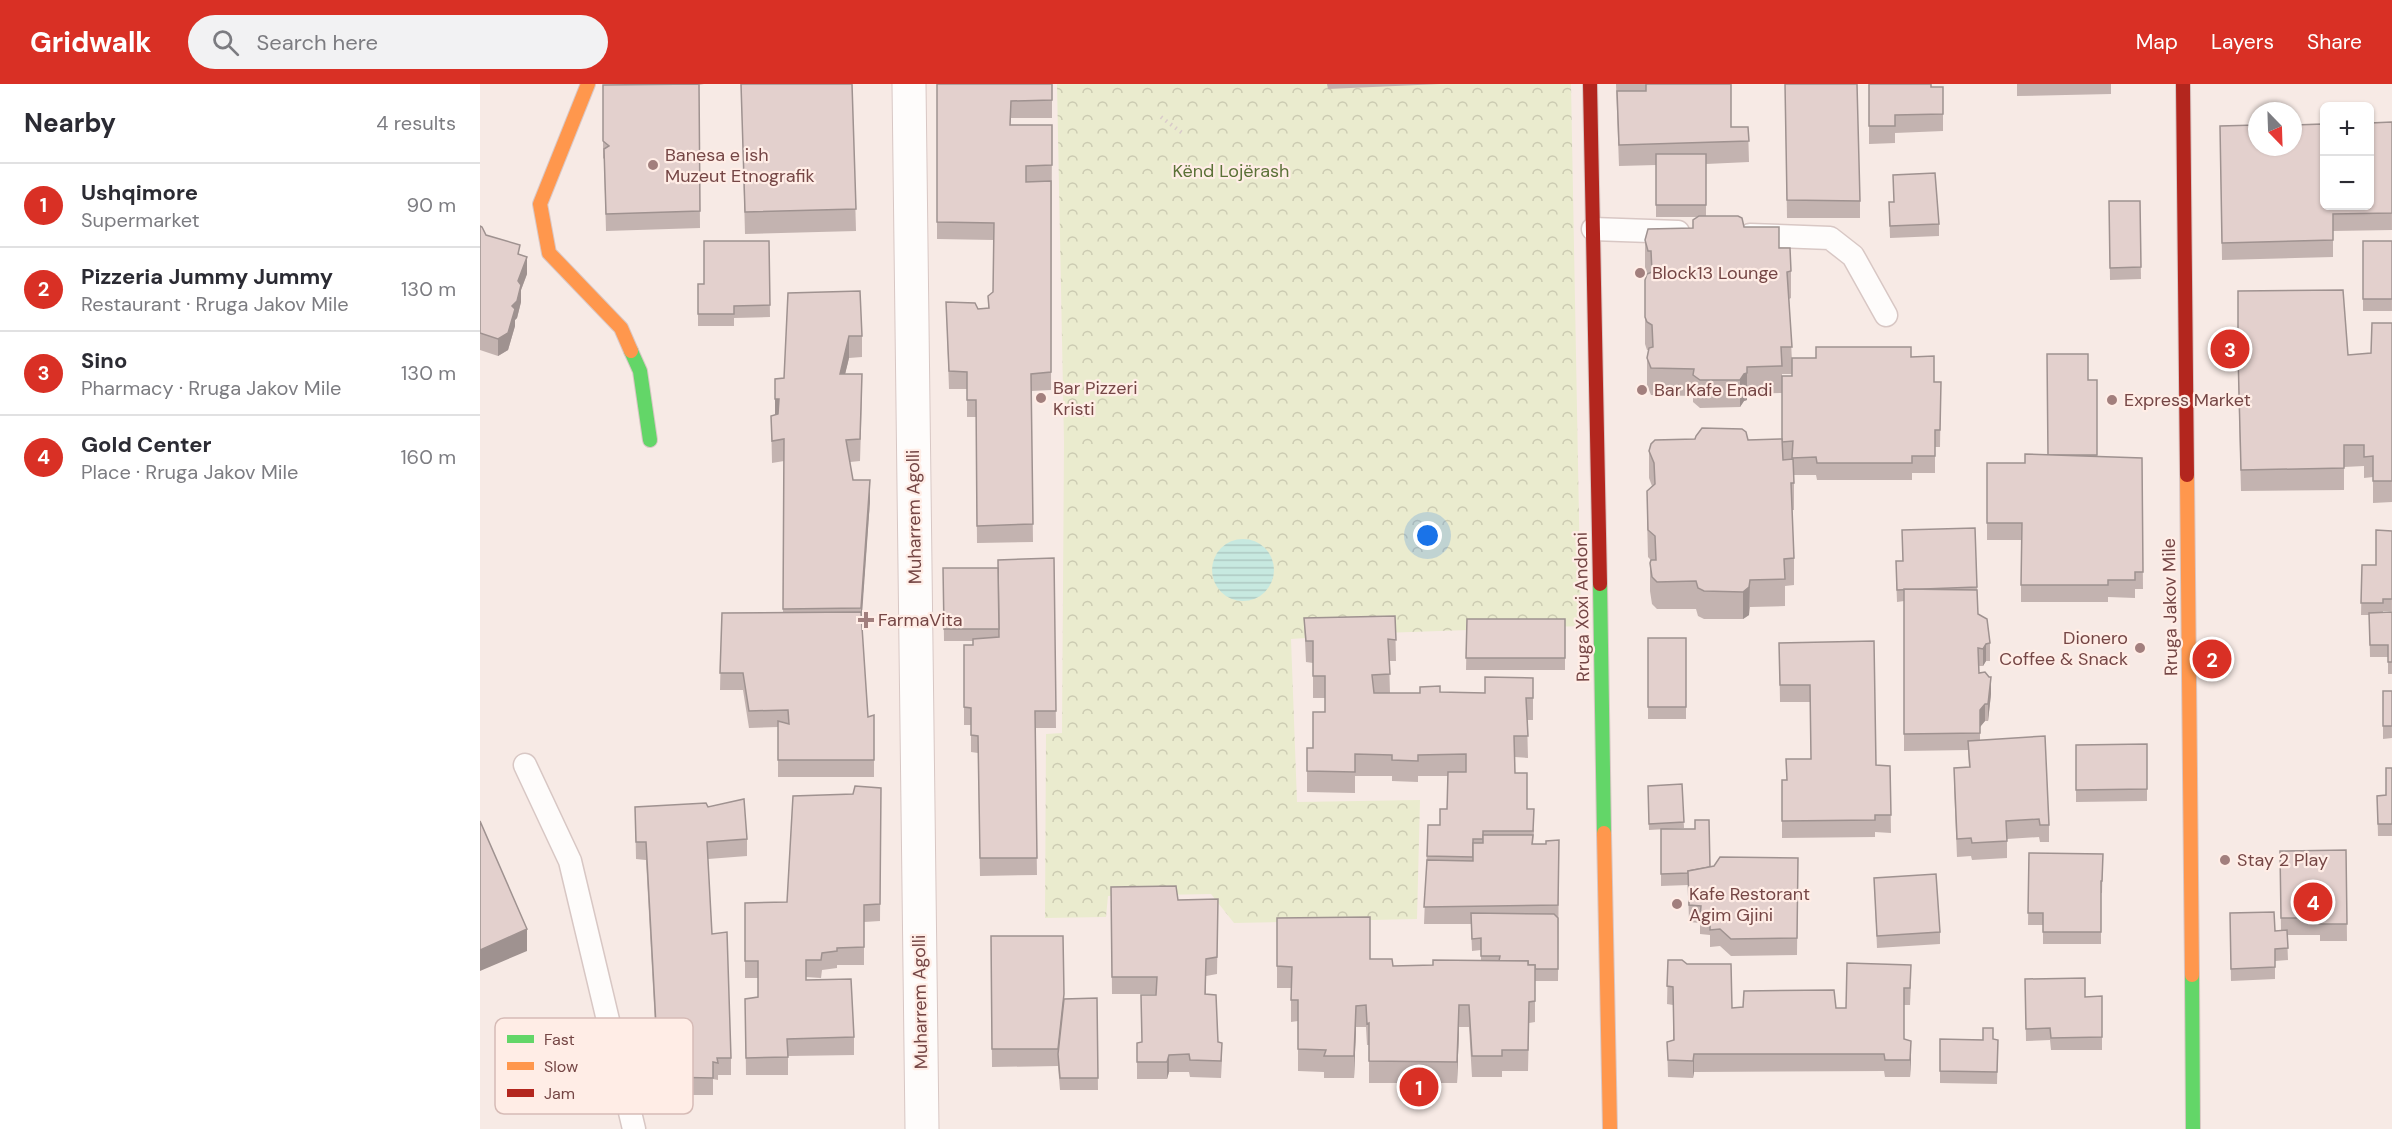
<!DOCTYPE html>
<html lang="en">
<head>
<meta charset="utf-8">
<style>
	:root { --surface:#fff; --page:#f2f2f3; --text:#2b2b33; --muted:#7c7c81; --line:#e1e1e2; --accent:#d93025 }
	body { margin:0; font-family:"DM Sans",sans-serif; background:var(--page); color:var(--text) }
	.controls { position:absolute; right:18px; top:18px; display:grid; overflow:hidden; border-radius:9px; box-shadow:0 2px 4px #0004 }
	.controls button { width:54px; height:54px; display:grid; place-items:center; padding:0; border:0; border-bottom:2px solid var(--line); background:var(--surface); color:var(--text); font:30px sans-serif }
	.compass { position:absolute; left:1768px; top:18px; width:54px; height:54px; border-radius:50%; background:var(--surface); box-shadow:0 2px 4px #0004; rotate:157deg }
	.you { position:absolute; left:948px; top:452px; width:21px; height:21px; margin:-15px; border:4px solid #fff; border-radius:50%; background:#1a73e8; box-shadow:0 0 0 9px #1a73e833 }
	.badge { display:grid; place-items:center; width:39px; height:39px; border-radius:50%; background:var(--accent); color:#fff; font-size:20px; font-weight:700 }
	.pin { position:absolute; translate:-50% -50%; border:3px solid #fff; box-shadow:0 2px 6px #0006 }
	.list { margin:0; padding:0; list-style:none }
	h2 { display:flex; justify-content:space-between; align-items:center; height:78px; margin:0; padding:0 24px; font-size:26px }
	h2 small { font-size:20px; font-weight:400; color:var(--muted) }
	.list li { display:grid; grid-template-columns:39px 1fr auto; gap:18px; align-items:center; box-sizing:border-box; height:84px; padding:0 24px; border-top:2px solid var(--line) }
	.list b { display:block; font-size:22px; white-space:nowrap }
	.list p { margin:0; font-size:20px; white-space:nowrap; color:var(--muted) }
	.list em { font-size:20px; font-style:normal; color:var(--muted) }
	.icon { flex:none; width:33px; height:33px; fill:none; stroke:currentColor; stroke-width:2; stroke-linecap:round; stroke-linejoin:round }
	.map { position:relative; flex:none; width:1912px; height:1045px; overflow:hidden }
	header { display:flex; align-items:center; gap:36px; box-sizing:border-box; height:84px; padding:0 30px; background:var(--accent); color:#fff }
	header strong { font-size:28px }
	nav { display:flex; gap:33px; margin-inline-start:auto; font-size:21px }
	.search { width:420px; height:54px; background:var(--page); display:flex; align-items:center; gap:15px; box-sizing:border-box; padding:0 21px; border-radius:33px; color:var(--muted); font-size:22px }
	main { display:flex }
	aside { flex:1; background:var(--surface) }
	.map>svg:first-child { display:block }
	.park { fill:url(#park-crowns) }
	.water { fill:url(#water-rules) }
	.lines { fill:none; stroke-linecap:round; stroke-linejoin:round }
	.lane-casing { stroke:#d8c7c4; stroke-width:25 }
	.street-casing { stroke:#d8c7c4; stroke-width:35 }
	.fast-casing { stroke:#d9c7c5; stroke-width:16 }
	.slow-casing { stroke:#d9c7c5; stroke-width:16 }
	.jam-casing { stroke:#d9c7c5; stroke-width:16 }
	.path { stroke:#d9cbca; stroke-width:4; stroke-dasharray:1.5 4.5; stroke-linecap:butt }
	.lane { stroke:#fefcfb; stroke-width:22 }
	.street { stroke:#fefcfb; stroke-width:33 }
	.fast { stroke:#63d668; stroke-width:14 }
	.slow { stroke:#ff974d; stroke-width:14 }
	.jam { stroke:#b3261e; stroke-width:14 }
	.wall { fill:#c3b3b0 }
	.shaded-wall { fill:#9f9290 }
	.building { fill:#e3d0cd; stroke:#9f9290; stroke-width:1.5 }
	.poi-dot { fill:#a27f7d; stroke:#ffede6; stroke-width:2 }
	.labels { text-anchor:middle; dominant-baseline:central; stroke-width:4.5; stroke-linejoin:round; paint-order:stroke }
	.poi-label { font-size:18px; fill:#754645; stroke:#ffede6; text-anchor:start }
	.park-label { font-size:18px; fill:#5b7137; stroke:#ffede6 }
	.street-label { font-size:18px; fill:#754645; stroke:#ffede6 }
	.key { fill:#ffede6; stroke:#d6bbb6; stroke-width:1.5 }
	.key-label { font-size:16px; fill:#754645 }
</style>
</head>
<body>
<header>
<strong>Gridwalk</strong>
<div class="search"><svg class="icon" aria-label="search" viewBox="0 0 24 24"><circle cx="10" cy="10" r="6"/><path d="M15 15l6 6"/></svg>Search here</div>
<nav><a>Map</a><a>Layers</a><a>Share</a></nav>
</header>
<main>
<aside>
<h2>Nearby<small>4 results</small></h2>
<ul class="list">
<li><span class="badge">1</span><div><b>Ushqimore</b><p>Supermarket</p></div><em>90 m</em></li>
<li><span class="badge">2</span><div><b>Pizzeria Jummy Jummy</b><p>Restaurant · Rruga Jakov Mile</p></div><em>130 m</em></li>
<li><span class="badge">3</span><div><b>Sino</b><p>Pharmacy · Rruga Jakov Mile</p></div><em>130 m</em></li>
<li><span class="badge">4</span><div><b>Gold Center</b><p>Place · Rruga Jakov Mile</p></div><em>160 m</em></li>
</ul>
</aside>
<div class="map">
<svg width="1912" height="1045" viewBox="0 0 1912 1045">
	<defs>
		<pattern id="park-crowns" width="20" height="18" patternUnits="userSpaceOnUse" patternTransform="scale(1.5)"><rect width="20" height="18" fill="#eaebce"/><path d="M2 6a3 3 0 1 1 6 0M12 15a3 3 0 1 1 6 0" fill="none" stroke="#cccbb2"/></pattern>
		<pattern id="water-rules" width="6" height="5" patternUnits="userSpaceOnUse" patternTransform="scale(1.5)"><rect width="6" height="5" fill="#c7e9e0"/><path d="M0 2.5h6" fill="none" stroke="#aec9c2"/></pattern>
	</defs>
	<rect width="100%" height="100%" fill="#f7eae5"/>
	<path class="park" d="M577 0H1091L1101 542 902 549 811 555 817 718 940 716 937 835 754 839 731 810 628 812 626 833 565 834 566 650 582 649 584 358Z"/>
	<circle class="water" cx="763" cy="486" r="31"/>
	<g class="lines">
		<defs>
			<g id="lane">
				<path d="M1113 145 1198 148"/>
				<path d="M1270 151 1350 154 1373 172 1406 231"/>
				<path d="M45 681 90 777 154 1045"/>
			</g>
			<path id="street" d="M429 0 442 1045"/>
			<g id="fast">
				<path d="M151 267 160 287 170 356"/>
				<path d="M1120 500 1124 749"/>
				<path d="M1712 891 1713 1045"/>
			</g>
			<g id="slow">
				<path d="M108 0 60 120 69 169 141 244 151 267"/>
				<path d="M1707 391 1712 891"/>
				<path d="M1124 749 1130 1045"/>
			</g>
			<g id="jam">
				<path d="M1110 0 1120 500"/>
				<path d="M1703 0 1707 391"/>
			</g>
		</defs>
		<use href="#lane" class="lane-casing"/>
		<use href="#street" class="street-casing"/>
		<use href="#fast" class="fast-casing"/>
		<use href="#slow" class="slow-casing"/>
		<use href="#jam" class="jam-casing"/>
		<path class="path" d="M681 33 705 51"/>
		<use href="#lane" class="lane"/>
		<use href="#street" class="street"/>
		<use href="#fast" class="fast"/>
		<use href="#slow" class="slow"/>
		<use href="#jam" class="jam"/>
	</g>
	<g class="wall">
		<path d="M144 0H224L219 1 220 144 126 147 124 75 123 74V1H144Z"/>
		<path d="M261 0H372L376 147 265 150Z"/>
		<path d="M457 0H572V34H531L530 41H572L571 306 551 307 553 458 497 459 496 333H487V305H469L466 218 498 225 508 224V212L513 208 514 156 457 155Z"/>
		<path d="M847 0H960L848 5Z"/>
		<path d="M1136 0H1251V43H1268L1269 78 1226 80V132L1264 143 1299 164 1311 187V214L1309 215 1312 278 1431 273 1454 298H1461L1460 363H1455V389H1432V396H1337L1336 391H1314V426H1312L1314 474V501L1305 502V522L1270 523 1269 531 1263 535H1224L1218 532 1216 525H1177L1172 520 1170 507V479L1171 476 1168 473 1167 435V407L1172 402 1169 394V367L1268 356 1302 355 1312 290H1302V309L1267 310V316L1264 317 1260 323 1220 324 1213 318V312L1171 311 1167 301V274L1169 266H1167L1165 260V196L1167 191 1165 183V156L1213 144 1217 133H1176V81L1139 82Z"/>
		<path d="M1305 0 1380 117V134H1307Z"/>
		<path d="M1389 0 1451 3H1463V47L1415 49V59L1389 60Z"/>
		<path d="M1537 0H1631V10L1537 12Z"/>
		<path d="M1912 38V146L1853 147V173L1742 176 1740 42Z"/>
		<path d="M1629 117H1660L1661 195 1630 196Z"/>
		<path d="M1409 118H1413L1459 140V152L1410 154Z"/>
		<path d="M0 142 6 151 40 171 47 190 41 206V218L37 234 35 236V242L28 266 18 272 0 266Z"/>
		<path d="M289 157 290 233 254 234V242H218V200H224Z"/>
		<rect x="1883" y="157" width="29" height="70"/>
		<path d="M1758 207 1868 271 1891 269 1912 239V418L1893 419V393L1884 394V382L1864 383V406L1761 407 1758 291Z"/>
		<path d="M308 209 382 252V273L369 274 365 290 382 311 380 377 370 378 373 396 390 417 381 537 388 633 394 631V693H298V643L269 644 263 606H240L242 529H303L304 377 292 379 291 332 295 331V295L304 294Z"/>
		<path d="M1608 296H1617V373L1662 374 1663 505H1655V514L1628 513V518H1541V456H1507V379H1545L1568 371Z"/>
		<path d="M1495 444 1498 530 1510 559V577H1506L1503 582H1499V589L1511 610 1508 637H1505L1500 643V656L1569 741V758H1560L1559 753 1527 755V774L1492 776 1491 772 1477 773 1474 701V684L1489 683 1488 666 1424 667V517L1417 518 1416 489 1423 477Z"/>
		<path d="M1912 447V527H1903V528H1912V590H1908V573H1890L1889 531H1881L1882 481H1896Z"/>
		<path d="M574 474 576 644H555L557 791 500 792 498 669 491 668V641H484V561H493V557H464L463 484H518Z"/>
		<path d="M915 532 916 577H909L910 609H940V603L960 608 1005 609 1053 594V636H1047L1048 674 1035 673V689L1054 747 1053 760H1066L1079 756 1078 897H1055V938L1049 939 1048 987H1022V993H992L989 943H979L977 999H889V961H887L886 943H876L874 994H844V988L818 987V937L811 938V904H797V834L890 875 913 882 953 881 1001 877V866L992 867 991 840H944L948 741H960L967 725 968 692H938V698L912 697V692H875V709L827 708V664H833L845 628V614H833V579L826 578 824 534Z"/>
		<path d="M987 535H1085V586H986Z"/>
		<rect x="1168" y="554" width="38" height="81"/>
		<path d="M1299 559 1396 681 1410 682 1411 749 1395 748V753L1302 754V696H1307L1331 675 1330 618H1300Z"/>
		<path d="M1903 607H1912V654L1903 655Z"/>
		<path d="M1667 660V717L1596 718V661Z"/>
		<path d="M1912 684V752H1898L1897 712 1906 711Z"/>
		<path d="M1202 700 1204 744 1169 746 1168 702Z"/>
		<path d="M401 704 400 837 384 838V881H357V884L342 886 341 894 326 893V896L374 953V971L308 972V991H266L265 915 278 913V894H265V819L307 818 373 710Z"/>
		<path d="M155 723H228L267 755V772L228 775 232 850 251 974V991H238V996L233 995V1011H184V995H178L166 776 156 775Z"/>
		<path d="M1181 745 1230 783 1318 774 1317 871 1251 872 1240 862 1230 863V851L1220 850V839L1209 838 1208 801 1181 802Z"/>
		<path d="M1866 766 1867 857H1840V851H1807L1808 876 1795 877V895L1751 897 1750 829 1795 847H1801L1800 767Z"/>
		<path d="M1549 769 1623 770 1622 809H1621V860H1563V841H1548Z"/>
		<path d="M1394 794 1460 848V860L1397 864Z"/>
		<path d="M631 803 698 816 738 815 737 890 726 892V910L742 976 741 994 710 993 709 988H689L687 995H657V959L662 958 676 910H632Z"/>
		<path d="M511 852 584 915 617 914 618 1006H580L578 982 512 983Z"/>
		<path d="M1188 876 1252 924H1366L1431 898 1430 921H1424V955L1431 974 1430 993H1405L1404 987 1214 988 1213 994 1188 993 1187 958 1193 956V921L1187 920Z"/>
		<path d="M1545 895 1605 913 1622 912V966H1571L1570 956 1546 957Z"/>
		<path d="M1460 955 1518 956 1517 1000 1460 999Z"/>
	</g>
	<g class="shaded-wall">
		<path d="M47 173V190L41 206V218L37 234 35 236V242L28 266 18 272V255L32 222 38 197Z"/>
		<path d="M369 252V274L360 311V290Z"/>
		<path d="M1267 289V316L1264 317 1260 323V296L1264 290Z"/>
		<path d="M295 315H299V336L295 337Z"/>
		<path d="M390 396V417L381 545V524Z"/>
		<path d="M1270 496 1269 531 1263 535V508Z"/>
		<path d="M1506 560V577L1503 582V565Z"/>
		<path d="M1511 593V610L1508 637V620Z"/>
		<path d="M1505 620V637L1500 643V666V626Z"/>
		<path d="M47 845V867L0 887V866Z"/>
		<path d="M979 921V943L977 999V978Z"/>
		<path d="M876 922V943L874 994V972Z"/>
		<path d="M1431 957V974L1430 993V976Z"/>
		<path d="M1214 970V988L1213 994V977Z"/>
		<path d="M689 971V988L687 995V978Z"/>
	</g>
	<g class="building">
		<path d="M219 0 220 127 126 130 124 65 129 62 123 57V1Z"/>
		<path d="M261 0H372L376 125 265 128Z"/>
		<path d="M457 0H572V16L531 17 530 41H572V81L546 82V98L571 97V288L551 290 553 440 497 442 496 316H487V288L469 287 466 218 495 219 498 225 509 224 508 212 513 208 514 139 457 138Z"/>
		<path d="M1166 0H1251V43H1268L1269 57 1139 61 1137 7H1166Z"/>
		<path d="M1305 0H1377L1380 117 1307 116Z"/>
		<path d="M1389 0H1451V3H1463V30L1415 31V42H1389Z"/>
		<path d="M1912 38V129L1853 130V156L1742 159 1740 42 1777 41V63H1813V41L1845 40V122H1890V39Z"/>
		<rect x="1176" y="70" width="50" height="51"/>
		<path d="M1455 89 1459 140 1410 142 1409 118H1414L1413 91Z"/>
		<path d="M1629 117H1660L1661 183 1630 184Z"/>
		<path d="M1219 132H1258L1262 134 1264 143H1299V164H1310L1311 187 1307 188 1312 263H1301L1302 282 1267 283V289L1264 290 1260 296H1220L1213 291 1214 285 1171 284 1167 274 1169 264 1173 263 1172 241 1167 238 1165 233V196L1167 190 1172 188 1171 167H1168L1165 156 1168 145 1213 144V136Z"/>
		<path d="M0 142 2 143 6 151 40 161 38 170 47 173 38 197 41 201 37 217 32 222 35 225 28 249 18 255 0 249Z"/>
		<path d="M224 157H289L290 221 254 222V230H218V200H224Z"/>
		<rect x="1883" y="157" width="29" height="58"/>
		<path d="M1863 206 1868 271 1891 269 1892 239H1912V397H1893V372L1884 373V361H1864V384L1761 386 1758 270 1763 264V259L1758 255V207Z"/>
		<path d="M380 207 382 252H369L360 290H382L380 355 366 356 373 396H390L381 524 303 525 304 355 292 357 291 332 298 330 299 315H295V295L304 294 308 209Z"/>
		<path d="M1336 263H1431V273L1454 272V298H1461L1460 346H1455V372H1432V379H1337L1336 373 1312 374 1313 357 1302 358V292H1312V274H1336Z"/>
		<path d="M1567 270H1608V296H1617V371H1568Z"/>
		<path d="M1222 344 1262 345 1266 348 1268 356 1302 355 1303 376 1313 375 1314 399H1311L1314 474 1304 475 1305 495 1270 496 1269 503 1263 508 1224 507 1218 504 1216 497 1177 498 1172 493 1170 479 1171 476H1176L1175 452 1168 446 1167 407 1175 400 1174 379 1169 367 1171 360 1175 356 1215 355 1216 352Z"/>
		<path d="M1545 370 1662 374 1663 488H1655V496H1628V501H1541L1542 439H1507V379H1545Z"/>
		<path d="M1495 444 1497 503 1417 506 1416 477H1423L1422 446Z"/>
		<path d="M1896 446 1912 447V515H1903V519H1881L1882 481H1896Z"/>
		<path d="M574 474 576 627H555L557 774H500L498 652 491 651V624L484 623V561H493V555L519 553 518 476Z"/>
		<path d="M463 484H518L519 545H464Z"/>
		<path d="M1424 505 1497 506 1498 530 1507 535 1510 559 1506 560 1503 565 1498 564 1499 589 1505 588 1509 593H1511L1508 620H1505L1500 626V649L1424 650Z"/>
		<path d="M381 528 388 633 394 631V676H298V637L309 640 308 626 269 627 263 589H240L242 529Z"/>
		<path d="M1912 528V578H1908V561H1890L1889 529Z"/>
		<path d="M915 532 916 556 908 555 910 590 892 591 894 609H940V603L960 602V608L1005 609V593L1053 594V614H1046L1048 652H1034L1035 689H1047V725H1054L1053 747H1003V755H993V773L947 772 948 741H960V725H967L968 688H986V670L938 671V677L912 676V671L875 670V688L827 687V664H833V628H845V592H833V557H826L824 534Z"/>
		<path d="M987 535H1085V574H986Z"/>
		<rect x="1168" y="554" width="38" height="69"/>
		<path d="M1394 557 1396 681 1410 682 1411 731H1395V736L1302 737V696H1307L1306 675H1331L1330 601H1300L1299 559Z"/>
		<rect x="1903" y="607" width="9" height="35"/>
		<path d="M1565 652 1569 741H1560L1559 735 1526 737 1527 757 1492 759 1491 754 1477 755 1474 684 1490 683 1488 657Z"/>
		<path d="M1667 660V705L1596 706V661Z"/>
		<path d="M1906 684H1912V740H1898L1897 712 1906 711Z"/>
		<path d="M1202 700 1204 738 1169 740 1168 702Z"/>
		<path d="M375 702 401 704 400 820 384 821V863L357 864V867L342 869 341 876H326V896L371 895 374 953 307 955 308 973 266 974 265 915 278 913V877H265V819L307 818 313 712 373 710Z"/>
		<path d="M264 715 267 755 227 758 232 850 247 848 251 974H237L238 979 233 978V994L184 993 185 978H178L166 758H156L155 723 226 719 228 723Z"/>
		<path d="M1215 736H1229L1230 783 1208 787V789L1181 790V745H1215Z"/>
		<path d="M0 737 47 845 0 866Z"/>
		<path d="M1003 751H1053L1052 760H1066V757L1079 756 1078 821 944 823 947 776 993 777V759H1003Z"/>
		<path d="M1866 766 1867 840H1840V834H1801L1800 767Z"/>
		<path d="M1549 769 1623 770 1622 797H1621V848H1563V829H1548Z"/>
		<path d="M1240 773 1318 774 1317 854 1251 855 1240 845 1230 846V834L1220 833 1221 822 1209 821 1208 787 1234 782Z"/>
		<path d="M1456 790 1460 848 1397 852 1394 794Z"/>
		<path d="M696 802 698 816 738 815 737 873 726 875 725 910 736 911 738 958 742 959 741 977 710 976 709 970 689 971 687 978H657V959L662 958 661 911H676L677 893H632L631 803Z"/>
		<path d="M1794 828 1795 847 1807 846 1808 864 1795 865V883L1751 885 1750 829Z"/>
		<path d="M991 829 1074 830 1078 834V885H1055V881H1048V877H1019L1020 872H1001V854L992 855Z"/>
		<path d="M890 833V875H912L913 882 953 881V876L1048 877V881H1055V917L1049 918 1048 966H1022V972H992L989 921H979L977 978 889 977V939L887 940 886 921 876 922 874 972H844L846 966 818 965V916H811L812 883 797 882V834Z"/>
		<path d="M511 852H583L584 910 578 965H512Z"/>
		<path d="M1188 876H1202L1207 880H1251L1252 924 1263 923 1264 907 1354 906 1356 924H1366L1367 879 1431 881 1430 904H1424V955L1431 957 1430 976H1405L1404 970H1214L1213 977 1188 976 1187 958 1194 956 1193 903 1187 902Z"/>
		<path d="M1605 894V913L1622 912V953L1571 954 1570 944 1546 945 1545 895Z"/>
		<path d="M617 914 618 994H580L578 970 584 915Z"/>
		<path d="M1503 944H1513V955L1518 956 1517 988 1460 987V955L1503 956Z"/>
	</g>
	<g class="poi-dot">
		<circle cx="173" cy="81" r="6"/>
		<circle cx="1160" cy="189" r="6"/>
		<circle cx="1162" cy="306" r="6"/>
		<circle cx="561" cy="314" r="6"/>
		<circle cx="1632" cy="316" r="6"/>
		<path d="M383 527h6v6h6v6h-6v6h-6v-6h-6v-6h6z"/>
		<circle cx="1660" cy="564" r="6"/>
		<circle cx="1745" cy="776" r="6"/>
		<circle cx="1197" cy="820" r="6"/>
	</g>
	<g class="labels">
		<g class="poi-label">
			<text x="185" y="71">Banesa e ish<tspan x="185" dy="21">Muzeut Etnografik</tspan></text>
			<text x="1172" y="189">Block13 Lounge</text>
			<text x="573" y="304">Bar Pizzeri<tspan x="573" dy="21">Kristi</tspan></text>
			<text x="1174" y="306">Bar Kafe Enadi</text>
			<text x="1644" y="316">Express Market</text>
			<text x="398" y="536">FarmaVita</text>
			<text x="1648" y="554" text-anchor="end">Dionero<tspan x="1648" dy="21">Coffee &amp; Snack</tspan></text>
			<text x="1757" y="776">Stay 2 Play</text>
			<text x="1209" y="810">Kafe Restorant<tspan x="1209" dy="21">Agim Gjini</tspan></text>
		</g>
		<g class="park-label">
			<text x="751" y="87">Kënd Lojërash</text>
		</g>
		<g class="street-label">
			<text transform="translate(434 433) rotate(-91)">Muharrem Agolli</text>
			<text transform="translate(1102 523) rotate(-91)">Rruga Xoxi Andoni</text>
			<text transform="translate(1690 523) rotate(-91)">Rruga Jakov Mile</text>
			<text transform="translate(440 918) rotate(-91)">Muharrem Agolli</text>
		</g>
	</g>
	<rect x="15" y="934" width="198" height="96" rx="9" class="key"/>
	<rect x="27" y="951" width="27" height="8" fill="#63d668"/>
	<rect x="27" y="978" width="27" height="8" fill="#ff974d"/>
	<rect x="27" y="1005" width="27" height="8" fill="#b3261e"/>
	<g class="key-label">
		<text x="64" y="961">Fast</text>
		<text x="64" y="988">Slow</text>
		<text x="64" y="1015">Jam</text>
	</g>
</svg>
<div class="controls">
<button>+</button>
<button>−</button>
</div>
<svg class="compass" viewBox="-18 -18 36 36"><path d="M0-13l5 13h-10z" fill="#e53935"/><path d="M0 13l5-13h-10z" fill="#7c7c81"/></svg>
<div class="you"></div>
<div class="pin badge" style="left:939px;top:1003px">1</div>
<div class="pin badge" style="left:1732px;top:575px">2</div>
<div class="pin badge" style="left:1750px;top:265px">3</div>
<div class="pin badge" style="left:1833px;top:818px">4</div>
</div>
</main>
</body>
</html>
